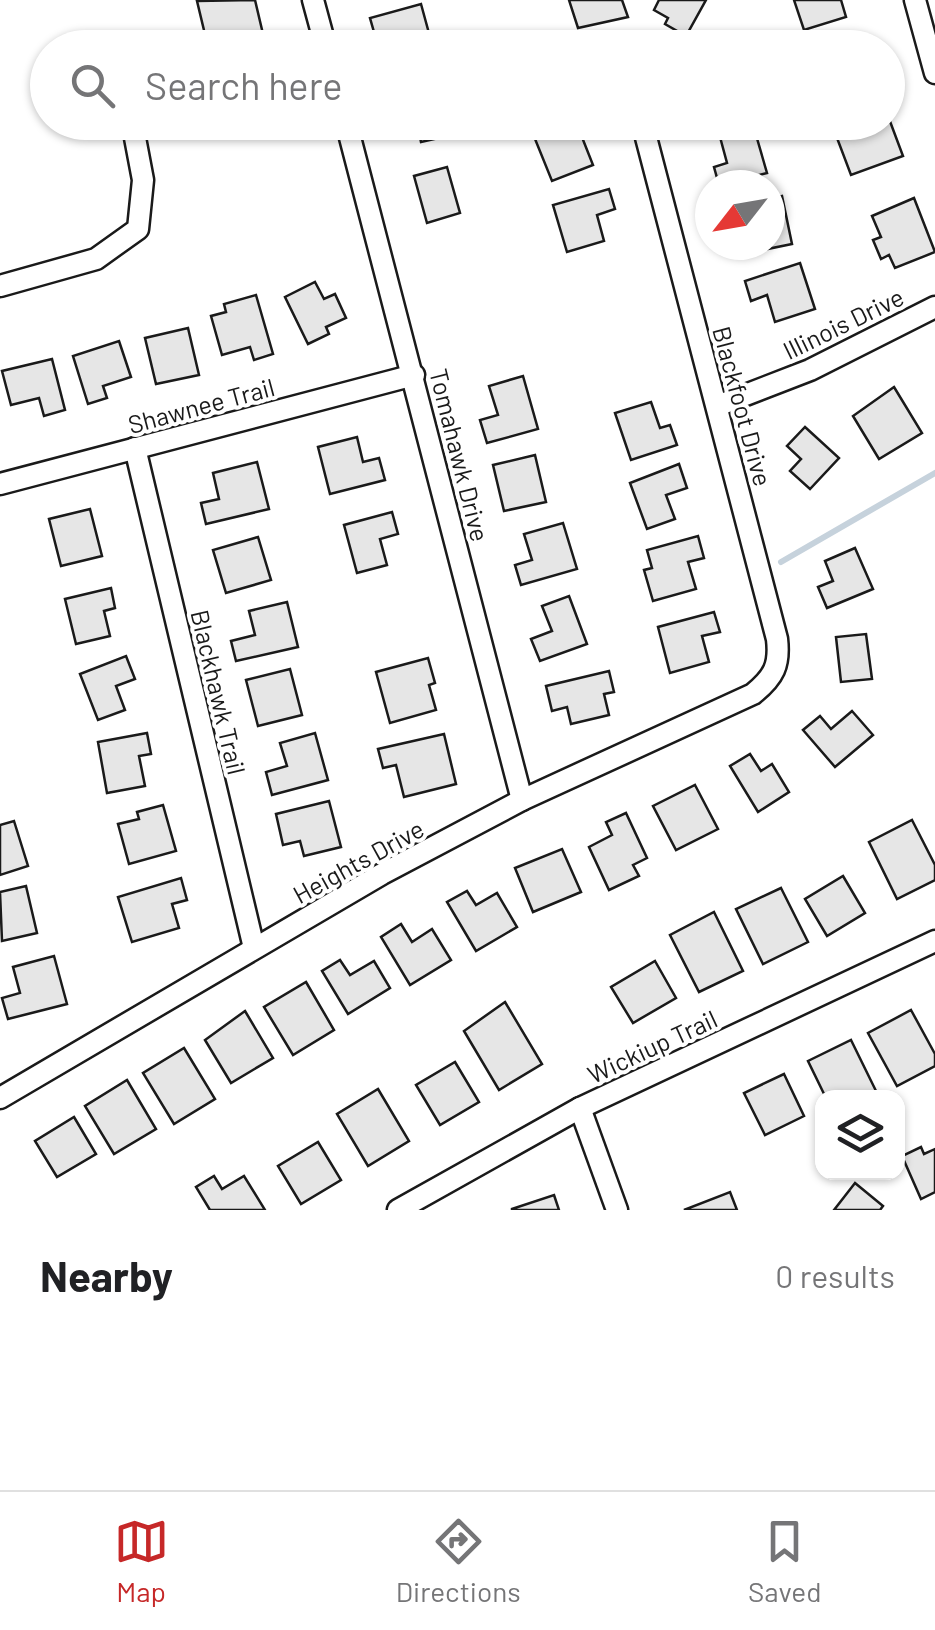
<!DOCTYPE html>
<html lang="en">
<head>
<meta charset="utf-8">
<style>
	:root { --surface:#fff; --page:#f2f2f2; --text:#202124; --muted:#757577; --line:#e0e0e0; --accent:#c62828 }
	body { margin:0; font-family:Barlow,sans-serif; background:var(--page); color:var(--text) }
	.controls { position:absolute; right:30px; bottom:30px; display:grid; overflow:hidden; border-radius:20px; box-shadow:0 2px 8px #0004 }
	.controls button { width:90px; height:90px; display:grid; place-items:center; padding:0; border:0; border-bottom:2px solid var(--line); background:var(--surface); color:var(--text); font:50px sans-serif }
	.compass { position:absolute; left:695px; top:170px; width:90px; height:90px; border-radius:50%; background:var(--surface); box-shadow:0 2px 8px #0004; rotate:239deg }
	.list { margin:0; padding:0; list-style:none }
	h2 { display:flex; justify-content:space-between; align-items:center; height:130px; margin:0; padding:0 40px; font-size:42px }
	h2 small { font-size:32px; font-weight:400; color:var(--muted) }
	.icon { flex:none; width:55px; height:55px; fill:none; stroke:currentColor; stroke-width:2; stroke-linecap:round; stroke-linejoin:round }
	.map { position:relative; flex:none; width:935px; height:1210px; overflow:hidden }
	.search { position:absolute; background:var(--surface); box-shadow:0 2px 8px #0004; left:30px; right:30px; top:30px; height:110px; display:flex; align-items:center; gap:25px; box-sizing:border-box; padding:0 35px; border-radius:55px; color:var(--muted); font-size:38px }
	.sheet { height:280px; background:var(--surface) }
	nav { display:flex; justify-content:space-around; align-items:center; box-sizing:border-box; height:140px; border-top:2px solid var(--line); background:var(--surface); font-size:28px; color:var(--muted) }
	nav a { display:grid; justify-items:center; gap:5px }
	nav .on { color:var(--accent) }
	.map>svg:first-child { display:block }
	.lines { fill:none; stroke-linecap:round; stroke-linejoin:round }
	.stream { stroke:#c6d2dc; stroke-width:6 }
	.building { fill:#e6e6e6; stroke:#1a1a1a; stroke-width:2.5 }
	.minor-casing { stroke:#1a1a1a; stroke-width:25 }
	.minor { stroke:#fff; stroke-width:20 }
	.labels { text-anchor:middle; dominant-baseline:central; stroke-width:8; stroke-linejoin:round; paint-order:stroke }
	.street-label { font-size:25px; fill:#1a1a1a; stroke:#fff }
</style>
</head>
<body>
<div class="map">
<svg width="935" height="1210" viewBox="0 0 935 1210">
	<rect width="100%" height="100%" fill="#fff"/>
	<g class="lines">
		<path class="stream" d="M781 562 935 473"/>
	</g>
	<g class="building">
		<path d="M255 0 263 34 208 47 197 1Z"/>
		<path d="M569 0H622L628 17 578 28Z"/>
		<path d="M659 0H706L686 36 665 24 668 18 654 10Z"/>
		<path d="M794 0H841L846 17 804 30Z"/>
		<path d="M421 4 433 48H392L389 35 376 39 370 18Z"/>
		<path d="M888 116 903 156 851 175 834 130 854 122H888Z"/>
		<path d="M417 122H449L452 135 421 142Z"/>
		<path d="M562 122H576L593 165 552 181 533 134Z"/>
		<path d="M754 128 767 173 719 185 714 167 727 163 720 137Z"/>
		<path d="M447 167 460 213 427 223 414 176Z"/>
		<path d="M609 189 615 209 597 215 604 241 567 252 553 205Z"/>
		<path d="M782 196 792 244 738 255 736 245H770V199Z"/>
		<path d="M914 198 935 252 895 268 889 255 881 259 873 240 881 237 872 216Z"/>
		<path d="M800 263 815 309 775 322 767 295 751 301 745 281Z"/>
		<path d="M315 282 324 299 335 294 346 318 326 327 329 334 308 344 285 297Z"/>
		<path d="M256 295 273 354 254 360 250 347 222 355 211 316 226 312 224 304Z"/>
		<path d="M188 328 199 375 156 384 145 338Z"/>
		<path d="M119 341 131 377 103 386 107 398 88 404 73 356Z"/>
		<path d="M52 359 65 410 44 416 39 398 11 405 2 371Z"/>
		<path d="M523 376 538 429 487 443 480 420 498 415 489 386Z"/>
		<path d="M894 387 922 433 879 459 853 416Z"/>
		<path d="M651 402 660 428 670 425 677 445 631 460 615 413Z"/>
		<path d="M805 427 839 458 810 489 790 471 801 459 787 446Z"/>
		<path d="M357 437 363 462 379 458 385 480 330 494 318 447Z"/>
		<path d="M535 455 546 502 504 511 493 465Z"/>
		<path d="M257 462 269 509 206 524 201 503 219 499 213 473Z"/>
		<path d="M679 464 687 488 666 495 675 519 647 529 630 483Z"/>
		<path d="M90 509 102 556 61 566 49 519Z"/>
		<path d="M392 512 398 534 380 539 387 565 357 573 344 525Z"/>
		<path d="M563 523 577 569 521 585 515 565 532 560 524 534Z"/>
		<path d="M698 536 704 558 688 562 696 589 653 601 644 570 652 568 647 550Z"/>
		<path d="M258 537 271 580 226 593 213 550Z"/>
		<path d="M855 548 873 589 827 608 818 587 833 581 825 561Z"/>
		<path d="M111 588 115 608 104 611 110 636 76 644 65 599Z"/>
		<path d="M569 596 587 644 540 661 531 639 552 631 542 606Z"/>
		<path d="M287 602 298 647 236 661 231 641 255 635 249 611Z"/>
		<path d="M714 612 720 632 702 636 709 662 670 673 658 627Z"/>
		<path d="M866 634 872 679 841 682 836 637Z"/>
		<path d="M126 656 135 679 116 686 125 710 98 720 80 674Z"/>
		<path d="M428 658 435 683 429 685 436 710 390 723 376 672Z"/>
		<path d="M290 669 302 715 258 726 246 680Z"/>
		<path d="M609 671 614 692 604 694 609 715 571 724 567 707 552 711 546 686Z"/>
		<path d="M852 711 873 735 835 767 803 730 820 716 831 729Z"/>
		<path d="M147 733 151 754 139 756 145 786 107 793 98 742Z"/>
		<path d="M315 733 328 780 272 795 266 772 287 766 280 743Z"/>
		<path d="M444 734 456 784 404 797 396 765 383 768 378 749Z"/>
		<path d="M750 754 761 771 772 764 789 792 758 812 730 766Z"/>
		<path d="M695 785 718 829 676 850 653 806Z"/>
		<path d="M329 801 341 847 304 856 300 841 283 845 276 814Z"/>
		<path d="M163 805 176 851 129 864 118 824 139 819 137 812Z"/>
		<path d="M626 813 647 858 633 865 639 876 609 890 589 847 612 835 606 822Z"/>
		<path d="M912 820 935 865V880L897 899 869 842Z"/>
		<path d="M14 821 28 866 0 875V825Z"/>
		<path d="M562 849 581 892 533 912 515 868Z"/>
		<path d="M843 876 865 913 827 936 805 899Z"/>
		<path d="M181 878 187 900 172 904 179 928 132 942 118 897Z"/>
		<path d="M26 886 37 933 2 941 0 892Z"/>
		<path d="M781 888 808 942 763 964 736 909Z"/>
		<path d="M467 891 476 905 497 893 517 927 476 951 447 902Z"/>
		<path d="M714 912 743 971 699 992 670 935Z"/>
		<path d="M401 924 412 942 432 929 451 960 410 985 381 937Z"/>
		<path d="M54 956 67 1004 8 1019 2 998 20 993 13 967Z"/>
		<path d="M340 960 350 975 374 961 390 988 348 1014 322 971Z"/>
		<path d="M655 961 676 998 633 1023 611 987Z"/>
		<path d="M306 982 334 1030 293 1055 264 1007Z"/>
		<path d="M505 1002 542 1064 499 1090 464 1031Z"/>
		<path d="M911 1010 935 1054V1066L897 1086 868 1033Z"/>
		<path d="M245 1011 273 1058 231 1083 205 1040Z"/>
		<path d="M851 1040 878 1095 826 1098 808 1061Z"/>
		<path d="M184 1048 215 1099 174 1124 143 1073Z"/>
		<path d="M455 1062 479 1102 440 1125 416 1085Z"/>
		<path d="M784 1074 804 1116 765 1135 744 1093Z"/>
		<path d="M127 1080 156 1129 114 1154 85 1106Z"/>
		<path d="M378 1089 409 1141 368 1166 337 1114Z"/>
		<path d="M74 1117 96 1154 57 1177 35 1141Z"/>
		<path d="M318 1142 341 1180 301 1204 278 1166Z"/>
		<path d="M921 1147 924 1154 935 1149V1192L921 1199 902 1156Z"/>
		<path d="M214 1176 222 1189 244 1176 265 1210H210L196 1187Z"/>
		<path d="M855 1183 883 1206 880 1210H834Z"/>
		<path d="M730 1192 737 1210H684Z"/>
		<path d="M554 1195 559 1210H512V1209Z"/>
	</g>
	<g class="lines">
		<defs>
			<g id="minor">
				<path d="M313 0 326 48"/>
				<path d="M915 0 935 73"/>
				<path d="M346 122 522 800"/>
				<path d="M0 286 96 259 138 229 143 180 132 122"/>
				<path d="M717 406 810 370 935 307"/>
				<path d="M135 448 254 948"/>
				<path d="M0 484 414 375"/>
				<path d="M0 1098 382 874 522 800 753 694C774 677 780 665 777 639L642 122"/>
				<path d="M580 1108 617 1210"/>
				<path d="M398 1210 580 1108 935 941"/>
			</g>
		</defs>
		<use href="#minor" class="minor-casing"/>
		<use href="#minor" class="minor"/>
	</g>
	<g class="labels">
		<g class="street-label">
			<text transform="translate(843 323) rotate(-26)">Illinois Drive</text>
			<text transform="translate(201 405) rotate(-15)">Shawnee Trail</text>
			<text transform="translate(743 406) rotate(75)">Blackfoot Drive</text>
			<text transform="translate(460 455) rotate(76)">Tomahawk Drive</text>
			<text transform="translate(219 692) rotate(77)">Blackhawk Trail</text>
			<text transform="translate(358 861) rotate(-29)">Heights Drive</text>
			<text transform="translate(652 1046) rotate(-25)">Wickiup Trail</text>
		</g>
	</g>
</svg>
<div class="controls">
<button><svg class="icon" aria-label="layers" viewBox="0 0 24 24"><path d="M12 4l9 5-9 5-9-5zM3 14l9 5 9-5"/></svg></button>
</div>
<svg class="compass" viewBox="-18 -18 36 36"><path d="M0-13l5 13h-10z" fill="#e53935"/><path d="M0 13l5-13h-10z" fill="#757577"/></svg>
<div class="search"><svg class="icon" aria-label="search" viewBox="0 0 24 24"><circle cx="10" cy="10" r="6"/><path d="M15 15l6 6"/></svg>Search here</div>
</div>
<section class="sheet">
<h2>Nearby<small>0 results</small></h2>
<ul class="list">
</ul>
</section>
<nav>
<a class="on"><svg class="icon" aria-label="map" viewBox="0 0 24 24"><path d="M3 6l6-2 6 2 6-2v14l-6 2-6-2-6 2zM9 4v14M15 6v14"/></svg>Map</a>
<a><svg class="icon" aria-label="directions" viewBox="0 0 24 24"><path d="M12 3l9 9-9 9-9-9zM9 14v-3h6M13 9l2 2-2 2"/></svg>Directions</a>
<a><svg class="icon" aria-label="saved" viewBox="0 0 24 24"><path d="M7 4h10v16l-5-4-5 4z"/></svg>Saved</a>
</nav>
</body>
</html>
